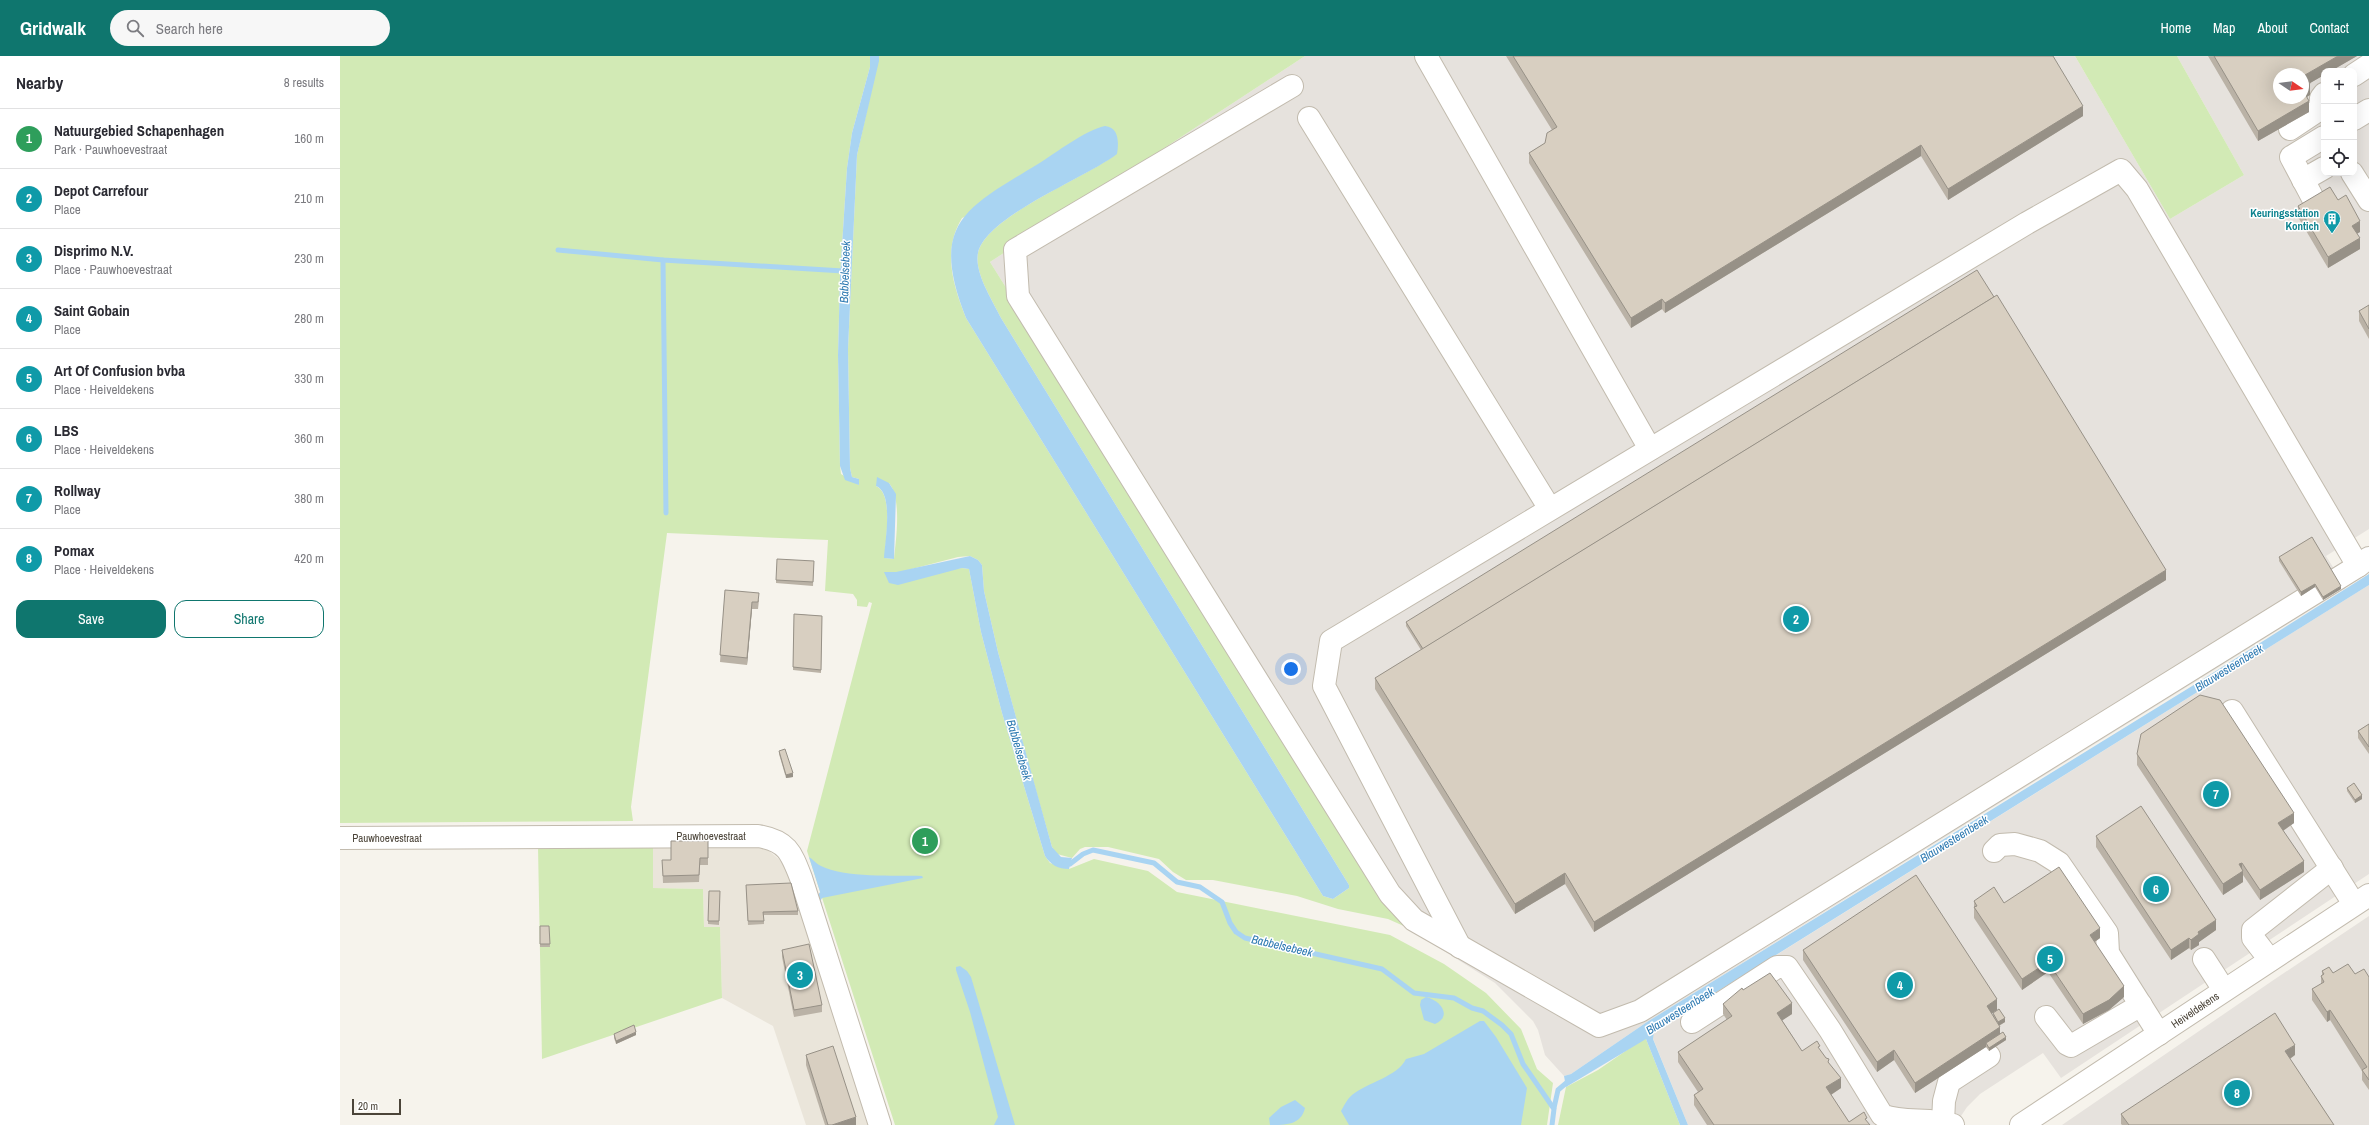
<!DOCTYPE html>
<html lang="en">
<head>
<meta charset="utf-8">
<style>
	:root { --surface:#fff; --page:#f7f7f7; --text:#2b2b33; --muted:#7c7c81; --line:#e1e1e2; --accent:#0f766e }
	body { margin:0; font-family:"Archivo Narrow",sans-serif; background:var(--page); color:var(--text) }
	.controls { position:absolute; right:12px; top:12px; display:grid; overflow:hidden; border-radius:8px; box-shadow:0 4px 16px #0002 }
	.controls button { width:36px; height:36px; display:grid; place-items:center; padding:0; border:0; border-bottom:1px solid var(--line); background:var(--surface); color:var(--text); font:20px sans-serif }
	.compass { position:absolute; left:1933px; top:12px; width:36px; height:36px; border-radius:50%; background:var(--surface); box-shadow:0 4px 16px #0002; rotate:103deg }
	.scale { position:absolute; left:12px; bottom:10px; width:49px; box-sizing:border-box; padding-left:4px; border:2px solid #4b4439; border-top:0; font-size:11px; line-height:14px; white-space:nowrap; color:#4b4439; -webkit-text-stroke:3px #fff; paint-order:stroke }
	.you { position:absolute; left:951px; top:613px; width:14px; height:14px; margin:-10px; border:3px solid #fff; border-radius:50%; background:#1a73e8; box-shadow:0 0 0 6px #1a73e833 }
	.badge { display:grid; place-items:center; width:26px; height:26px; border-radius:50%; background:var(--accent); color:#fff; font-size:13px; font-weight:700 }
	.pin { position:absolute; translate:-50% -50%; border:2px solid #fff; box-shadow:0 1px 4px #0006 }
	.list { margin:0; padding:0; list-style:none }
	h2 { display:flex; justify-content:space-between; align-items:center; height:52px; margin:0; padding:0 16px; font-size:17px }
	h2 small { font-size:13px; font-weight:400; color:var(--muted) }
	.list li { display:grid; grid-template-columns:26px 1fr auto; gap:12px; align-items:center; box-sizing:border-box; height:60px; padding:0 16px; border-top:1px solid var(--line) }
	.list b { display:block; font-size:15px; white-space:nowrap }
	.list p { margin:0; font-size:13px; white-space:nowrap; color:var(--muted) }
	.list em { font-size:13px; font-style:normal; color:var(--muted) }
	.actions { display:flex; gap:8px; padding:12px 16px }
	.actions a { flex:1; padding:9px 0; border:1px solid var(--accent); border-radius:12px; text-align:center; font-size:14px; color:var(--accent) }
	.actions .main { background:var(--accent); color:#fff }
	.icon { flex:none; width:22px; height:22px; fill:none; stroke:currentColor; stroke-width:2; stroke-linecap:round; stroke-linejoin:round }
	.map { position:relative; flex:none; width:2029px; height:1069px; overflow:hidden }
	header { display:flex; align-items:center; gap:24px; box-sizing:border-box; height:56px; padding:0 20px; background:var(--accent); color:#fff }
	header strong { font-size:19px }
	nav { display:flex; gap:22px; margin-inline-start:auto; font-size:14px }
	.search { width:280px; height:36px; background:var(--page); display:flex; align-items:center; gap:10px; box-sizing:border-box; padding:0 14px; border-radius:22px; color:var(--muted); font-size:15px }
	main { display:flex }
	aside { flex:1; background:var(--surface) }
	.map>svg:first-child { display:block }
	.residential { fill:#eae5da }
	.industrial { fill:#e6e2dd; fill-rule:evenodd }
	.green { fill:#d2eab5; fill-rule:evenodd }
	.water { fill:#a9d4f2 }
	.lines { fill:none; stroke-linecap:round; stroke-linejoin:round }
	.stream { stroke:#a9d4f2; stroke-width:5 }
	.minor-casing { stroke:#c2bbae; stroke-width:24 }
	.minor { stroke:#fff; stroke-width:22 }
	.wall { fill:#bab2a6 }
	.shaded-wall { fill:#979187 }
	.building { fill:#d8cfc1; stroke:#979187 }
	.labels { text-anchor:middle; dominant-baseline:central; stroke-width:3; stroke-linejoin:round; paint-order:stroke }
	.culture-label { font-size:11px; font-weight:bold; fill:#0d838f; stroke:#fff; text-anchor:end }
	.street-label { font-size:11px; fill:#4b4439; stroke:#fff }
	.water-label { font-size:12px; font-style:italic; fill:#2e7ab2; stroke:#fff }
</style>
</head>
<body>
<header>
<strong>Gridwalk</strong>
<div class="search"><svg class="icon" aria-label="search" viewBox="0 0 24 24"><circle cx="10" cy="10" r="6"/><path d="M15 15l6 6"/></svg>Search here</div>
<nav><a>Home</a><a>Map</a><a>About</a><a>Contact</a></nav>
</header>
<main>
<aside>
<h2>Nearby<small>8 results</small></h2>
<ul class="list">
<li><span class="badge" style="background:#2e9e5b">1</span><div><b>Natuurgebied Schapenhagen</b><p>Park · Pauwhoevestraat</p></div><em>160 m</em></li>
<li><span class="badge" style="background:#0f9aa8">2</span><div><b>Depot Carrefour</b><p>Place</p></div><em>210 m</em></li>
<li><span class="badge" style="background:#0f9aa8">3</span><div><b>Disprimo N.V.</b><p>Place · Pauwhoevestraat</p></div><em>230 m</em></li>
<li><span class="badge" style="background:#0f9aa8">4</span><div><b>Saint Gobain</b><p>Place</p></div><em>280 m</em></li>
<li><span class="badge" style="background:#0f9aa8">5</span><div><b>Art Of Confusion bvba</b><p>Place · Heiveldekens</p></div><em>330 m</em></li>
<li><span class="badge" style="background:#0f9aa8">6</span><div><b>LBS</b><p>Place · Heiveldekens</p></div><em>360 m</em></li>
<li><span class="badge" style="background:#0f9aa8">7</span><div><b>Rollway</b><p>Place</p></div><em>380 m</em></li>
<li><span class="badge" style="background:#0f9aa8">8</span><div><b>Pomax</b><p>Place · Heiveldekens</p></div><em>420 m</em></li>
</ul>
<div class="actions"><a class="main">Save</a><a>Share</a></div>
</aside>
<div class="map">
<svg width="2029" height="1069" viewBox="0 0 2029 1069">
	<rect width="100%" height="100%" fill="#f6f3ec"/>
	<path class="residential" d="M313 790H416L428 794 442 806 452 823 528 1069H466L433 970 382 942 380 871H364L363 833 313 832Z"/>
	<g class="industrial">
		<path d="M965 0H1735L1830 163 1904 119 1837 0H2029V473L1986 500 2006 532 1307 966 1231 1018 1224 1020 1205 999 1198 974 1193 965 1155 927 1066 871 650 206ZM1984 15H2014V117H1984ZM1939 18H1963V42H1939Z"/>
		<path d="M2029 529V818L1721 1022 1703 997 1640 1038 1627 1051 1615 1069H1348L1312 980 1313 976Z"/>
		<path d="M2029 860V1069H1722L1935 923Z"/>
	</g>
	<g class="green">
		<path d="M0 0H530V11L512 77 507 112 500 221 498 299 500 410 501 418 519 429V423L512 421 510 412 508 293 517 99 539 0H965L650 206 1066 871 1048 863 998 853 957 840 873 824H846L833 816 819 803 768 791H745L740 793 732 802 717 798 712 791 700 749 658 596 644 535 642 509 638 504 630 500 618 501 545 520 622 512 629 513 641 576 662 657 705 800 710 807 729 813 754 803 808 815 837 836 1050 879 1104 908 1146 937 1181 973 1197 1013 1213 1027 1207 1069H555L467 795 532 547 529 546 527 551 517 550V544L513 538 485 535 488 484 327 477 291 751 293 765 0 767ZM776 98C746 122 646 160 638 197 634 217 653 245 661 262L1009 829V832L993 843 983 840 626 262C613 229 602 195 622 162ZM549 427C562 443 556 483 554 503L545 502C545 484 554 438 536 430Z"/>
		<path d="M1735 0H1837L1904 119 1830 163Z"/>
		<path d="M313 790V832L363 833 364 871H380L382 942 202 1003 198 791Z"/>
		<path d="M1303 983H1306L1340 1069H1218L1226 1031 1258 1014Z"/>
	</g>
	<g class="water">
		<path d="M530 0H539V5L517 99 508 293 510 412 512 421 519 423V429L505 424 500 410 498 299 500 221 507 112 512 77 530 11Z"/>
		<path d="M765 70C779 71 779 87 777 98 746 122 646 160 638 197 634 217 653 245 661 262L1009 829V832L993 843 983 840 626 262C589 168 624 153 698 108 717 96 744 75 765 70Z"/>
		<path d="M537 421 549 427 556 438 554 503 544 502C545 485 554 437 536 430Z"/>
		<path d="M630 500 638 504 642 509 644 535 658 596 712 791 721 801 732 802 729 813C718 813 711 809 705 800L662 657 641 576 629 513 622 512 558 529 549 527 544 516H556Z"/>
		<path d="M2029 518V529L1314 975 1313 983 1348 1069H1340L1306 983 1226 1031 1224 1020 1231 1018 1307 966 1857 627Z"/>
		<path d="M469 801C473 803 476 808 481 810 504 822 555 819 582 820L583 822 482 842Z"/>
		<path d="M620 910 627 915 631 921 675 1069H654L658 1061 630 956 616 914V911Z"/>
		<path d="M1086 941C1100 944 1113 960 1095 968L1084 964 1080 949 1081 944Z"/>
		<path d="M1140 965H1144L1156 981 1187 1032 1181 1069H1009L1001 1055C1004 1050 1007 1043 1012 1039 1028 1026 1057 1021 1066 1003L1084 998Z"/>
		<path d="M955 1044 965 1052C961 1069 946 1069 930 1069L929 1062 941 1051Z"/>
	</g>
	<g class="lines">
		<g class="stream">
			<path d="M218 194 323 204 503 215"/>
			<path d="M323 204 326 457"/>
			<path d="M724 808H730L743 798 753 794 814 807 837 826 860 831 882 846 890 867 896 876 905 882 1042 913 1074 937 1114 942 1132 952 1143 955 1162 969 1171 978 1183 1008 1214 1053 1212 1069"/>
			<path d="M479 847 478 844 481 839"/>
			<path d="M1214 1052 1218 1034 1231 1023"/>
		</g>
		<defs>
			<g id="minor">
				<path d="M1086 0 1310 393"/>
				<path d="M2014 19 2029 9"/>
				<path d="M952 30 675 194 678 240 1050 838 1074 864 1259 970 1300 955 2018 510"/>
				<path d="M969 62 1210 453"/>
				<path d="M2014 63 2029 54"/>
				<path d="M1950 73 1980 53 1981 42 1984 38"/>
				<path d="M2012 117 2029 144"/>
				<path d="M1963 124 1984 112"/>
				<path d="M1977 150 1951 101 1984 81"/>
				<path d="M1892 655 2014 848"/>
				<path d="M0 782 418 780C447 785 451 796 461 822L540 1069"/>
				<path d="M1654 795 1660 789 1675 788 1700 795 1719 807 1767 877 1768 897 1819 978"/>
				<path d="M1120 891 984 630 991 585 1687 167 1781 114 1797 133 2018 510 2029 502"/>
				<path d="M1864 903 1884 934"/>
				<path d="M1930 904 1913 882V874L1992 812"/>
				<path d="M1706 961 1727 988 1731 990 1801 949"/>
				<path d="M1352 966 1437 911H1447L1490 974 1542 1059C1563 1068 1590 1061 1613 1069"/>
				<path d="M1603 1066 1604 1045 1609 1026 1649 1000"/>
				<path d="M1681 1069 2029 839"/>
			</g>
		</defs>
		<use href="#minor" class="minor-casing"/>
		<use href="#minor" class="minor"/>
	</g>
	<g class="wall">
		<path d="M1166 0H1713L1743 60 1608 144 1581 100 1325 257 1322 253 1291 272 1189 107V97L1205 87 1212 74Z"/>
		<path d="M1868 0H2017L1991 15H1984V19L1970 27V39L1967 41 1969 56 1918 85Z"/>
		<path d="M1998 144 2020 176 2017 178 2020 193 1988 212 1958 161V150Z"/>
		<path d="M2029 249V283L2019 265V255Z"/>
		<path d="M1939 501 2001 533 1983 544 1975 531 1961 540 1939 505Z"/>
		<path d="M474 505 473 530 436 527V524Z"/>
		<path d="M1826 524 1254 876 1225 828 1175 858 1035 633V622L1081 594 1066 570V566Z"/>
		<path d="M385 534 419 544 418 553H412L407 609 380 606Z"/>
		<path d="M454 558 482 560 481 617 453 614Z"/>
		<path d="M2029 668V698L2018 682V675Z"/>
		<path d="M439 695 453 721 446 722 439 698Z"/>
		<path d="M1797 698 1954 767 1943 775 1964 816 1920 844 1903 819V826L1883 839 1797 709Z"/>
		<path d="M2007 732 2022 743 2015 747 2007 735Z"/>
		<path d="M1756 780 1876 874 1859 886V889L1851 894 1849 892 1831 904 1756 791Z"/>
		<path d="M368 785V809H360L359 826 323 827 322 804H331Z"/>
		<path d="M406 829 458 855V859H424V868L408 869Z"/>
		<path d="M369 835H380L379 869 368 868Z"/>
		<path d="M1634 845 1664 847 1760 882 1755 886 1784 941 1769 954 1743 968 1708 916 1682 934 1634 862Z"/>
		<path d="M200 870H209L210 891H200Z"/>
		<path d="M442 894 482 949V956L454 961 442 901Z"/>
		<path d="M1463 894 1657 954 1651 957 1653 960V957L1665 966 1659 970 1660 978 1666 984 1649 995 1646 991 1575 1037 1554 1004 1537 1016 1463 904Z"/>
		<path d="M1982 915 1993 917 2015 918 2029 921V1034L2022 1024V1015L1992 967 1990 964 1987 966 1972 944V933L1981 928V920L1982 919Z"/>
		<path d="M1403 934 1452 958 1442 964 1462 995 1480 994 1489 1007 1501 1032 1491 1039 1509 1066H1527L1530 1069H1367L1354 1049V1039L1358 1036 1338 1006V996L1387 964 1383 958V948Z"/>
		<path d="M274 978 296 979 276 988 274 982Z"/>
		<path d="M466 999 516 1069H485L466 1009Z"/>
		<path d="M1955 999 1950 1003 1994 1069H1782L1781 1068V1058Z"/>
	</g>
	<g class="shaded-wall">
		<path d="M1998 0H2017L1991 15H1984V19L1965 30V19Z"/>
		<path d="M1970 28V39L1963 43V33Z"/>
		<path d="M1969 45V56L1918 85V75Z"/>
		<path d="M1743 50V60L1608 144V133Z"/>
		<path d="M1581 89V100L1325 257V247Z"/>
		<path d="M2020 165V176L2012 180V170Z"/>
		<path d="M2020 182V193L1988 212V201Z"/>
		<path d="M1322 243V253L1291 272V262Z"/>
		<path d="M1826 514V524L1254 876V866Z"/>
		<path d="M1975 528V531L1961 540V536Z"/>
		<path d="M2001 530V533L1983 544V541Z"/>
		<path d="M412 546V553L407 609V602Z"/>
		<path d="M453 717V721L446 722V719Z"/>
		<path d="M2022 739V743L2015 747V744Z"/>
		<path d="M1954 757V767L1938 778V767Z"/>
		<path d="M1964 805V816L1920 844V834Z"/>
		<path d="M1902 807V816L1903 815V826L1883 839V828L1899 808Z"/>
		<path d="M1225 817V828L1175 858V848Z"/>
		<path d="M1876 864V874L1859 886V889L1851 894V884L1858 876Z"/>
		<path d="M1760 872V882L1750 889V879Z"/>
		<path d="M1849 882V892L1831 904V894Z"/>
		<path d="M1708 906V916L1682 934V923Z"/>
		<path d="M1784 930V941L1769 954 1743 968V958Z"/>
		<path d="M1657 943V954L1647 961V950Z"/>
		<path d="M1452 947V958L1437 968V957Z"/>
		<path d="M1990 954V964L1987 966V956Z"/>
		<path d="M1665 962V966L1658 970V966Z"/>
		<path d="M1660 971V981L1646 987V991L1575 1037V1027Z"/>
		<path d="M296 976V979L276 988V985Z"/>
		<path d="M1666 981V984L1649 995V992Z"/>
		<path d="M1955 989V999L1945 1006V995Z"/>
		<path d="M1554 994V1004L1537 1016V1006Z"/>
		<path d="M1501 1022V1032L1486 1042V1031Z"/>
		<path d="M516 1061V1069H492Z"/>
	</g>
	<g class="building">
		<path d="M1173 0H1713L1743 50 1608 133 1581 89 1325 247 1322 243 1291 262 1189 97 1205 87 1207 77 1217 71Z"/>
		<path d="M1874 0H1998L1965 19 1970 28 1963 33V18H1939V42H1963V34L1969 45 1918 75Z"/>
		<path d="M1990 131 1998 144 2006 139 2020 165 2012 170 2020 182 1988 201 1958 150Z"/>
		<path d="M1637 214 1654 241 1083 593 1066 566Z"/>
		<path d="M1657 239 1826 514 1254 866 1225 817 1175 848 1035 622Z"/>
		<path d="M2029 249V273L2019 255Z"/>
		<path d="M1972 481 2001 530 1983 541 1975 528 1961 536 1939 501Z"/>
		<path d="M437 503 474 505 473 526 436 524Z"/>
		<path d="M385 534 419 537 418 546H412L407 602 380 599Z"/>
		<path d="M454 558 482 560 481 614 453 611Z"/>
		<path d="M1860 639 1880 644 1954 757 1938 767 1964 805 1920 834 1902 807 1899 808 1903 815 1883 828 1797 698 1801 678Z"/>
		<path d="M2029 668V691L2018 675Z"/>
		<path d="M445 693 453 717 446 719 439 695Z"/>
		<path d="M2014 727 2022 739 2015 744 2007 732Z"/>
		<path d="M1801 750 1876 864 1858 876 1859 878 1851 884 1849 882 1831 894 1756 780Z"/>
		<path d="M331 785H368V802H360L359 819 323 820 322 804H331Z"/>
		<path d="M1719 811 1760 872 1750 879 1784 930 1769 944 1743 958 1708 906 1682 923 1634 851 1637 850 1634 845 1654 831 1664 847Z"/>
		<path d="M1576 819 1657 943 1647 950 1660 971 1575 1027 1554 994 1537 1006 1463 894Z"/>
		<path d="M451 827 458 855 423 856 424 865H408L406 829Z"/>
		<path d="M369 835H380L379 865H368Z"/>
		<path d="M200 870H209L210 888H200Z"/>
		<path d="M469 888 482 949 454 954 442 894Z"/>
		<path d="M2008 908 2015 918 2024 913 2029 921V1024L2022 1014 2027 1011 1992 957 1990 954 1987 956 1972 933 1984 926 1981 920 1984 918 1982 915 1989 911 1993 917Z"/>
		<path d="M1430 917 1452 947 1437 957 1462 995 1477 985 1480 990 1478 991 1486 1002 1489 1003 1488 1006 1501 1022 1486 1031 1509 1066 1524 1056 1527 1062 1525 1063 1530 1069H1374L1354 1039 1363 1033 1338 996 1392 960 1383 948 1402 932 1403 934Z"/>
		<path d="M1659 953 1665 962 1658 966 1653 957Z"/>
		<path d="M1935 957 1955 989 1945 995 1994 1069H1789L1781 1058Z"/>
		<path d="M294 969 296 976 276 985 274 978Z"/>
		<path d="M1663 976 1666 981 1649 992 1646 987Z"/>
		<path d="M493 990 516 1061 492 1069H488L466 999Z"/>
	</g>
	<defs>
		<symbol id="building-pin" viewBox="-11 -11 22 30"><path d="M0 17L-7.5 6A9.5 9.5 0 1 1 7.5 6Z" fill="#0f9aa8" stroke="#fff"/><path d="M-4-6H4V6H1V3H-1V6H-4ZM-2.5-4.3h1.7v1.8h-1.7ZM.8-4.3h1.7v1.8H.8ZM-2.5-1h1.7V.8h-1.7ZM.8-1h1.7V.8H.8Z" fill="#fff"/></symbol>
	</defs>
	<g fill-rule="evenodd">
		<use href="#building-pin" x="1982" y="153" width="20" height="27"/>
	</g>
	<g class="labels">
		<g class="culture-label">
			<text x="1979" y="157">Keuringsstation<tspan x="1979" dy="13">Kontich</tspan></text>
		</g>
		<g class="street-label">
			<text x="371" y="780">Pauwhoevestraat</text>
			<text x="47" y="782">Pauwhoevestraat</text>
			<text transform="translate(1855 954) rotate(-34)">Heiveldekens</text>
		</g>
		<g class="water-label">
			<text transform="translate(505 216) rotate(-88)">Babbelsebeek</text>
			<text transform="translate(1889 612) rotate(-32)">Blauwesteenbeek</text>
			<text transform="translate(679 694) rotate(74)">Babbelsebeek</text>
			<text transform="translate(1614 783) rotate(-32)">Blauwesteenbeek</text>
			<text transform="translate(942 890) rotate(13)">Babbelsebeek</text>
			<text transform="translate(1340 955) rotate(-32)">Blauwesteenbeek</text>
		</g>
	</g>
</svg>
<div class="controls">
<button>+</button>
<button>−</button>
<button><svg class="icon" aria-label="locate" viewBox="0 0 24 24"><circle cx="12" cy="12" r="6"/><path d="M12 2v4M12 18v4M2 12h4M18 12h4"/></svg></button>
</div>
<svg class="compass" viewBox="-18 -18 36 36"><path d="M0-13l5 13h-10z" fill="#e53935"/><path d="M0 13l5-13h-10z" fill="#7c7c81"/></svg>
<div class="scale">20 m</div>
<div class="you"></div>
<div class="pin badge" style="left:585px;top:785px;background:#2e9e5b">1</div>
<div class="pin badge" style="left:1456px;top:563px;background:#0f9aa8">2</div>
<div class="pin badge" style="left:460px;top:919px;background:#0f9aa8">3</div>
<div class="pin badge" style="left:1560px;top:929px;background:#0f9aa8">4</div>
<div class="pin badge" style="left:1710px;top:903px;background:#0f9aa8">5</div>
<div class="pin badge" style="left:1816px;top:833px;background:#0f9aa8">6</div>
<div class="pin badge" style="left:1876px;top:738px;background:#0f9aa8">7</div>
<div class="pin badge" style="left:1897px;top:1037px;background:#0f9aa8">8</div>
</div>
</main>
</body>
</html>
